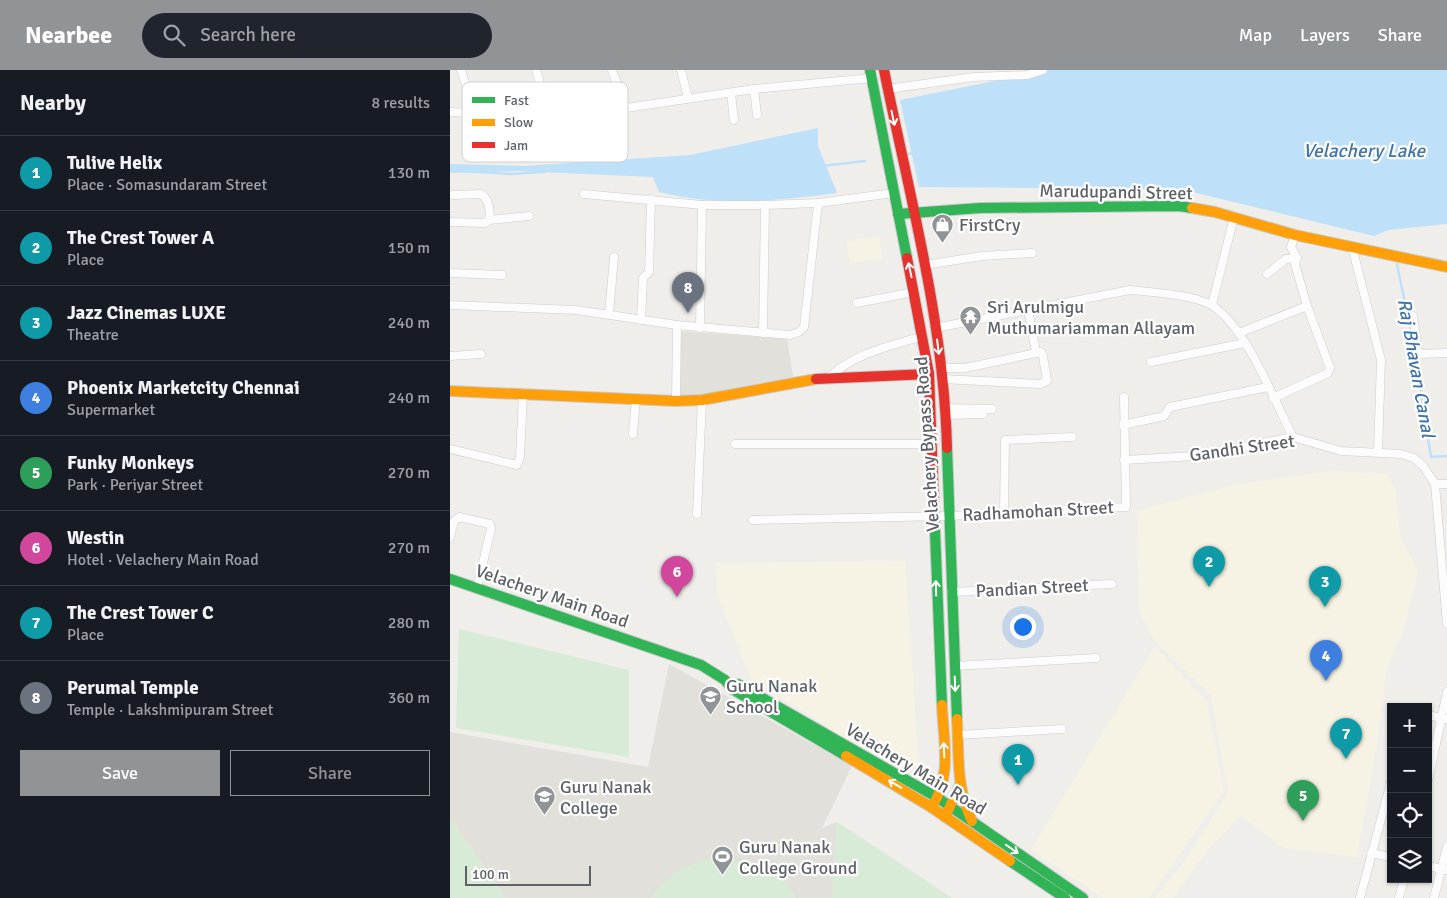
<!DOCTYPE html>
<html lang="en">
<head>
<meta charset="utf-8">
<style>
	:root { --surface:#171b24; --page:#20242c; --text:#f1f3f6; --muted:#9ea1a6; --line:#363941; --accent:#919496 }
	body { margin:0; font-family:Signika,sans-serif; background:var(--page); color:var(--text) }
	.controls { position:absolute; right:15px; bottom:15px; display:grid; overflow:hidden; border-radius:0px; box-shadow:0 1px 4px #0004 }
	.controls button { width:45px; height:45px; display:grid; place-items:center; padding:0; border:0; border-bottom:1px solid var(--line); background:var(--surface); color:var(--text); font:25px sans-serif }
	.scale { position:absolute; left:15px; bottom:12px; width:126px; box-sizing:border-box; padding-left:5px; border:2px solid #5f6368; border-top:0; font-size:14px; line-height:18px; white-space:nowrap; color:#5f6368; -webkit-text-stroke:4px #fff; paint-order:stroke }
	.you { position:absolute; left:572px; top:556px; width:18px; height:18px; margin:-12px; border:4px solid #fff; border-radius:50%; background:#1a73e8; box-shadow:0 0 0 8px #1a73e833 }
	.badge { display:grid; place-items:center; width:32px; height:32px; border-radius:50%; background:var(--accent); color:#fff; font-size:16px; font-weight:700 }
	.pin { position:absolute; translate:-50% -41px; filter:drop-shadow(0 1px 2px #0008) }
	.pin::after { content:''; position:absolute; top:26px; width:18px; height:15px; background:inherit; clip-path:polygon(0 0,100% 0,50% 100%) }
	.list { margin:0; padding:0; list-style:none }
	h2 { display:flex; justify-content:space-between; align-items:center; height:65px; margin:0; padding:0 20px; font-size:21px }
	h2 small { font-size:16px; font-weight:400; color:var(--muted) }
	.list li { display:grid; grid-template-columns:32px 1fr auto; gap:15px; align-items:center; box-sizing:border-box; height:75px; padding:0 20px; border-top:1px solid var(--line) }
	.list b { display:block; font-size:19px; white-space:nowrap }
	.list p { margin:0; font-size:16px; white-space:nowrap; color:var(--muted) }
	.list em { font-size:16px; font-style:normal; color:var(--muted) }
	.actions { display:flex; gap:10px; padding:15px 20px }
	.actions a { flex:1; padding:11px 0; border:1px solid var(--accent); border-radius:0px; text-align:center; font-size:18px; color:var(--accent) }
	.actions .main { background:var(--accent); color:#fff }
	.icon { flex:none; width:28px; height:28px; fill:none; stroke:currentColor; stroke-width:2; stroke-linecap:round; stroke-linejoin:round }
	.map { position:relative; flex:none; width:997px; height:828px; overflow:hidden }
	header { display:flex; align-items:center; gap:30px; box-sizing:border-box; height:70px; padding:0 25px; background:var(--accent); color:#fff }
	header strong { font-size:24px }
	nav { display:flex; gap:28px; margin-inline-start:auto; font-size:18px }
	.search { width:350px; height:45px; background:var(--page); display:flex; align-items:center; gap:12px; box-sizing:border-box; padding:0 18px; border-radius:28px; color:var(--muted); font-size:19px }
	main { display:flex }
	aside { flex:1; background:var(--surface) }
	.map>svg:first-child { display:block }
	.commercial { fill:#f7f3e4 }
	.education { fill:#e2e0da }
	.green { fill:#d8ebd6 }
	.water { fill:#bfe0f9 }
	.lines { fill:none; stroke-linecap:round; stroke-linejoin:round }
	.stream { stroke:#bfe0f9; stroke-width:2.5 }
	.street-casing { stroke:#cbcccc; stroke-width:9 }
	.fast-casing { stroke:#cacacb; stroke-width:12 }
	.slow-casing { stroke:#cacacb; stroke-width:12 }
	.jam-casing { stroke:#cacacb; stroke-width:12 }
	.street { stroke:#fdfcfc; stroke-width:8 }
	.fast { stroke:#30b455; stroke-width:10 }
	.slow { stroke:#ff9f0a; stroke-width:10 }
	.jam { stroke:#e5322d; stroke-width:10 }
	.oneway { stroke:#fff }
	.labels { text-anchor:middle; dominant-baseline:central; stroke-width:4.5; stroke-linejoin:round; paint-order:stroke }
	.street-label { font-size:18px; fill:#5f6368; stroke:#fff }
	.poi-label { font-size:18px; fill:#5f6368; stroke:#fff; text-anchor:start }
	.water-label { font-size:19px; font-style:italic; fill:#4174aa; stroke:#fff }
	.key { fill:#fff; stroke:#cfd0d2; stroke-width:1 }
	.key-label { font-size:14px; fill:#5f6368 }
</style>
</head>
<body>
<header>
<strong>Nearbee</strong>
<div class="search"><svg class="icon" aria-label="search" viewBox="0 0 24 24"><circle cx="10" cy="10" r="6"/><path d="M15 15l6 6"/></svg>Search here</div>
<nav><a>Map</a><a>Layers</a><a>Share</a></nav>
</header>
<main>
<aside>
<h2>Nearby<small>8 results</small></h2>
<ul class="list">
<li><span class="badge" style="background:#0f9aa8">1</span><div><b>Tulive Helix</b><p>Place · Somasundaram Street</p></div><em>130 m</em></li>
<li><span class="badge" style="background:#0f9aa8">2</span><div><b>The Crest Tower A</b><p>Place</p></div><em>150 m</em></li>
<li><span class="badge" style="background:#0f9aa8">3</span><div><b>Jazz Cinemas LUXE</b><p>Theatre</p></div><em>240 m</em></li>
<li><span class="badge" style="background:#3f7fe0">4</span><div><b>Phoenix Marketcity Chennai</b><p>Supermarket</p></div><em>240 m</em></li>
<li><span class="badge" style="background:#2e9e5b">5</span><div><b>Funky Monkeys</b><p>Park · Periyar Street</p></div><em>270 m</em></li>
<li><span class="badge" style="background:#d1479c">6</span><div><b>Westin</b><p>Hotel · Velachery Main Road</p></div><em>270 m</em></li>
<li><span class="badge" style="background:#0f9aa8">7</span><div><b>The Crest Tower C</b><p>Place</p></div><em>280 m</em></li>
<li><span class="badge" style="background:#6b7280">8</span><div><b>Perumal Temple</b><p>Temple · Lakshmipuram Street</p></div><em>360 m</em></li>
</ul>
<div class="actions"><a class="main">Save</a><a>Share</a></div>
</aside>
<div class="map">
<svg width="997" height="828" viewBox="0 0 997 828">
	<rect width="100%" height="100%" fill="#efeeea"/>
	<g class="commercial">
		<path d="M429 167 432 189 400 193 397 171Z"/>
		<path d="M879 401 937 404 946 422 950 467 968 501 953 561 937 598 924 691 907 787 833 778 791 745 756 782 723 828H705L738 787 778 722 761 626 705 571 689 541 687 441 788 414Z"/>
		<path d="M455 491 469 700 437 696 347 637 303 614 267 524 266 493Z"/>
		<path d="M705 577 756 630 774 721 699 828H653L581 780Z"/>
	</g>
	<g class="education">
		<path d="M229 261 337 269 343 307 223 330Z"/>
		<path d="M219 594 402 696 372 758 387 752 382 828H56L0 748V662L198 697Z"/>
	</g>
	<g class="green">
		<path d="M9 559 179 600V687L6 658Z"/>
		<path d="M0 748 56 828H0Z"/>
		<path d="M387 752 502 828H382Z"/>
		<path d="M261 788C297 789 325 795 346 828H201C217 804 234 797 261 788Z"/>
	</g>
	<g class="water">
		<path d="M599 0H997V154L938 160 924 166 730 119 469 117 450 30Z"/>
		<path d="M368 58V76L387 123C326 131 269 137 209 122L203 107 67 101 0 103V94L74 96 240 85Z"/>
	</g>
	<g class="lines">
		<g class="stream">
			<path d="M458 84 465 83"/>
			<path d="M372 96 415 91"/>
			<path d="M13 101 60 104 95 102"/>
			<path d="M947 194 963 272"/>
			<path d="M965 285 981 387 997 386"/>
		</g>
		<defs>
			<g id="street">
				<path d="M11 0 25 43"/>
				<path d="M86 0 99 42"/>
				<path d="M162 0 176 38"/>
				<path d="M231 0 238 28"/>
				<path d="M304 19 307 45"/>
				<path d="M437 19 524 7 578 5 593 0"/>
				<path d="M281 23 284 50"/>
				<path d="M0 42 56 45 176 38 304 19 422 8"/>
				<path d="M134 124 252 135H315L368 133 444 123"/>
				<path d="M39 150 79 146"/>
				<path d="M0 152 35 153 39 150C41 142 39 129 31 124L3 125"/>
				<path d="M902 177 931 290 928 382"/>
				<path d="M475 195 532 186 582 183"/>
				<path d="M0 203 52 205"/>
				<path d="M817 204 836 189 847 188"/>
				<path d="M407 233 464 222"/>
				<path d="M0 235 126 240 227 255 340 265 349 262 354 257 368 133"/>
				<path d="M762 235 784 147"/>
				<path d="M578 240 586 282"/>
				<path d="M159 244 164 187"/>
				<path d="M963 246 968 284 997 283"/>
				<path d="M191 250 193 208 199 202 201 129"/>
				<path d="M250 258 252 135"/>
				<path d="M485 258 680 220C701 222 746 225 763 236 797 259 824 330 843 367"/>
				<path d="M313 263 315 135"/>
				<path d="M789 263 857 236"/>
				<path d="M0 286 31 284"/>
				<path d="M701 292 795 273"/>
				<path d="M490 298H515L591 282 593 286 597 311 590 314 492 309"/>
				<path d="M379 307C408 282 437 277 473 266"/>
				<path d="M823 328 878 303 880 298 857 236 845 194 847 188 841 177 845 165"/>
				<path d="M226 331 227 255"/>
				<path d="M494 338 542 339"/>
				<path d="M495 345 533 344"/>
				<path d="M673 355 714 346 720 337 818 317"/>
				<path d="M183 364 186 329"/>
				<path d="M285 374H483"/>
				<path d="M0 379 67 395 70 388 73 323"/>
				<path d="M674 390 745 386 843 367 891 381 951 384 964 388 973 396 985 414 997 554"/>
				<path d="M985 414H997"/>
				<path d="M554 443 555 370 622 367"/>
				<path d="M247 444 252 330"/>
				<path d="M303 450 499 446 676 437 674 327"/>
				<path d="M0 467 4 451 9 447 40 454 41 459 27 518"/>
				<path d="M501 522 662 514"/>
				<path d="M504 596 646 588"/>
				<path d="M978 645 996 649"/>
				<path d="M507 665 612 659"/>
				<path d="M978 711 997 622"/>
				<path d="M921 783 941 787"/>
				<path d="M978 796 997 800"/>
				<path d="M910 828 941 712"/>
				<path d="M949 828 954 809"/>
				<path d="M984 828 997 777"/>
			</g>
			<g id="fast">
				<path d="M420 0 457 188"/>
				<path d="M448 144 530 138 729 136 742 138"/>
				<path d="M497 378 507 649"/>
				<path d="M484 436 492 635"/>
				<path d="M0 509 251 595 275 610 282 619 396 686"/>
				<path d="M288 614 488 728 633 828"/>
				<path d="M560 791 615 828"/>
			</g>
			<g id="slow">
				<path d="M742 138 765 142 845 165 997 197"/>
				<path d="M0 321 226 331 252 330 366 309"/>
				<path d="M507 649C509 684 506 719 522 751"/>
				<path d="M396 686 481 737 560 791"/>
				<path d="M481 737C503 709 493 668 492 635"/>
				<path d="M495 747 510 715"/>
			</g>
			<g id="jam">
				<path d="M434 0C459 124 494 251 497 378"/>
				<path d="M457 188 479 304 484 436"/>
				<path d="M366 309 479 304"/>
			</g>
		</defs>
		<use href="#street" class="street-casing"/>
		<use href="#fast" class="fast-casing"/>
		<use href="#slow" class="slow-casing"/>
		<use href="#jam" class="jam-casing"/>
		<use href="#street" class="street"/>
		<use href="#fast" class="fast"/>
		<use href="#slow" class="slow"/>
		<use href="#jam" class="jam"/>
	</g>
	<defs><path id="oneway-shaft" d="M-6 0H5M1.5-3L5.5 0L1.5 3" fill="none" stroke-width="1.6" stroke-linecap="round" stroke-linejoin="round" transform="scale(1.25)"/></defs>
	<g class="oneway">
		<use href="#oneway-shaft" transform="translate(443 48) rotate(78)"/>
		<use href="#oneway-shaft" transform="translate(460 200) rotate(-102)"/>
		<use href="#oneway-shaft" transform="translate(488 277) rotate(83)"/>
		<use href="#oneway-shaft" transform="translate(486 518) rotate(-91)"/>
		<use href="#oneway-shaft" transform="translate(505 614) rotate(88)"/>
		<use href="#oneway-shaft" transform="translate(494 680) rotate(-92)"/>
		<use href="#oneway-shaft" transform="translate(445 714) rotate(-149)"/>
		<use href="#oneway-shaft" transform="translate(562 779) rotate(35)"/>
	</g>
	<defs>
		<symbol id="shop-pin" viewBox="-11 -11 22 30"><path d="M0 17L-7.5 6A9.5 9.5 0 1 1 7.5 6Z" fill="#919496" stroke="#fff"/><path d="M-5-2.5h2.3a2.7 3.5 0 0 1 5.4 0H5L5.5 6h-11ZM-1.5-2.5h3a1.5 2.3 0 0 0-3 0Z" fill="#fff"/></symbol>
		<symbol id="temple-pin" viewBox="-11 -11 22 30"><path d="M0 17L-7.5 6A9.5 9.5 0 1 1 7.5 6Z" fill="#919496" stroke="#fff"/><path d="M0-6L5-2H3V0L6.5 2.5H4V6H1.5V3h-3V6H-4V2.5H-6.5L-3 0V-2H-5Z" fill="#fff"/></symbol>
		<symbol id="school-pin" viewBox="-11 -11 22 30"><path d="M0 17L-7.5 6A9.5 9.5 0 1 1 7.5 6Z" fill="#919496" stroke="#fff"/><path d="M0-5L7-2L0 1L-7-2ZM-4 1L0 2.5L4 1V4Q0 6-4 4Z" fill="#fff"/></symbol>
		<symbol id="university-pin" viewBox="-11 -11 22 30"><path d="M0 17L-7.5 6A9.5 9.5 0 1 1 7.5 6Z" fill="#919496" stroke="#fff"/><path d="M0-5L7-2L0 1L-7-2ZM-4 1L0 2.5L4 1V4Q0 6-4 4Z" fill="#fff"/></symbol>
		<symbol id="stadium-pin" viewBox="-11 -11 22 30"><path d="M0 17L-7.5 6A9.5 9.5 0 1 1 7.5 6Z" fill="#919496" stroke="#fff"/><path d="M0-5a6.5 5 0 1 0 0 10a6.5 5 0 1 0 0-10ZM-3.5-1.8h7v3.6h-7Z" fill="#fff"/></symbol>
	</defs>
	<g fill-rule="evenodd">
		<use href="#shop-pin" x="480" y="142" width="25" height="34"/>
		<use href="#temple-pin" x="508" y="234" width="25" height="34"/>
		<use href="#school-pin" x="248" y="614" width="25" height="34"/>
		<use href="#university-pin" x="82" y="714" width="25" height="34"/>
		<use href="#stadium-pin" x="260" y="774" width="25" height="34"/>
	</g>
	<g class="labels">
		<g class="street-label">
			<text transform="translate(666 122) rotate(1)">Marudupandi Street</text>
			<text transform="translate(477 374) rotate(-94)">Velachery Bypass Road</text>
			<text transform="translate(792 378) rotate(-8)">Gandhi Street</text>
			<text transform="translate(588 441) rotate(-3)">Radhamohan Street</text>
			<text transform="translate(582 518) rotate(-3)">Pandian Street</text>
			<text transform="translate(102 526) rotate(19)">Velachery Main Road</text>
			<text transform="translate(466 699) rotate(31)">Velachery Main Road</text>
		</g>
		<g class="poi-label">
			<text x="509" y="155">FirstCry</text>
			<text x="537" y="237">Sri Arulmigu<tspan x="537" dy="21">Muthumariamman Allayam</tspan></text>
			<text x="276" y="616">Guru Nanak<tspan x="276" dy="21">School</tspan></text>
			<text x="110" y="717">Guru Nanak<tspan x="110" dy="21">College</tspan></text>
			<text x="289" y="777">Guru Nanak<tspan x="289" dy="21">College Ground</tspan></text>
		</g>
		<g class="water-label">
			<text x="914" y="81">Velachery Lake</text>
			<text transform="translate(966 298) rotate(80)">Raj Bhavan Canal</text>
		</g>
	</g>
	<rect x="12" y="12" width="166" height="80" rx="8" class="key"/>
	<rect x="22" y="27" width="23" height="6" fill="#30b455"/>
	<rect x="22" y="49" width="23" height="7" fill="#ff9f0a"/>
	<rect x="22" y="72" width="23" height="6" fill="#e5322d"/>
	<g class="key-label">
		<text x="54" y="35">Fast</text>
		<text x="54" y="57">Slow</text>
		<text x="54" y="80">Jam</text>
	</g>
</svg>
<div class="controls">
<button>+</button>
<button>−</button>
<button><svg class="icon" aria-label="locate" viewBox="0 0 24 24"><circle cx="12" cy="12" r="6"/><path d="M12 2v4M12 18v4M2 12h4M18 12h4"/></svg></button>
<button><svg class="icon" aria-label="layers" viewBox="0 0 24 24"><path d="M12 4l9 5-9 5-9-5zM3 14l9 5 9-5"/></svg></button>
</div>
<div class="scale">100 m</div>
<div class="you"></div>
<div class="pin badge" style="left:568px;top:715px;background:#0f9aa8">1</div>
<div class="pin badge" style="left:759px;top:517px;background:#0f9aa8">2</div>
<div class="pin badge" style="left:875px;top:537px;background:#0f9aa8">3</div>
<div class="pin badge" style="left:876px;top:611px;background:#3f7fe0">4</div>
<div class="pin badge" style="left:853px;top:751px;background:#2e9e5b">5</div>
<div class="pin badge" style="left:227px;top:527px;background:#d1479c">6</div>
<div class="pin badge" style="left:896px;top:689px;background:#0f9aa8">7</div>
<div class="pin badge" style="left:238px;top:243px;background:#6b7280">8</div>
</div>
</main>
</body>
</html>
